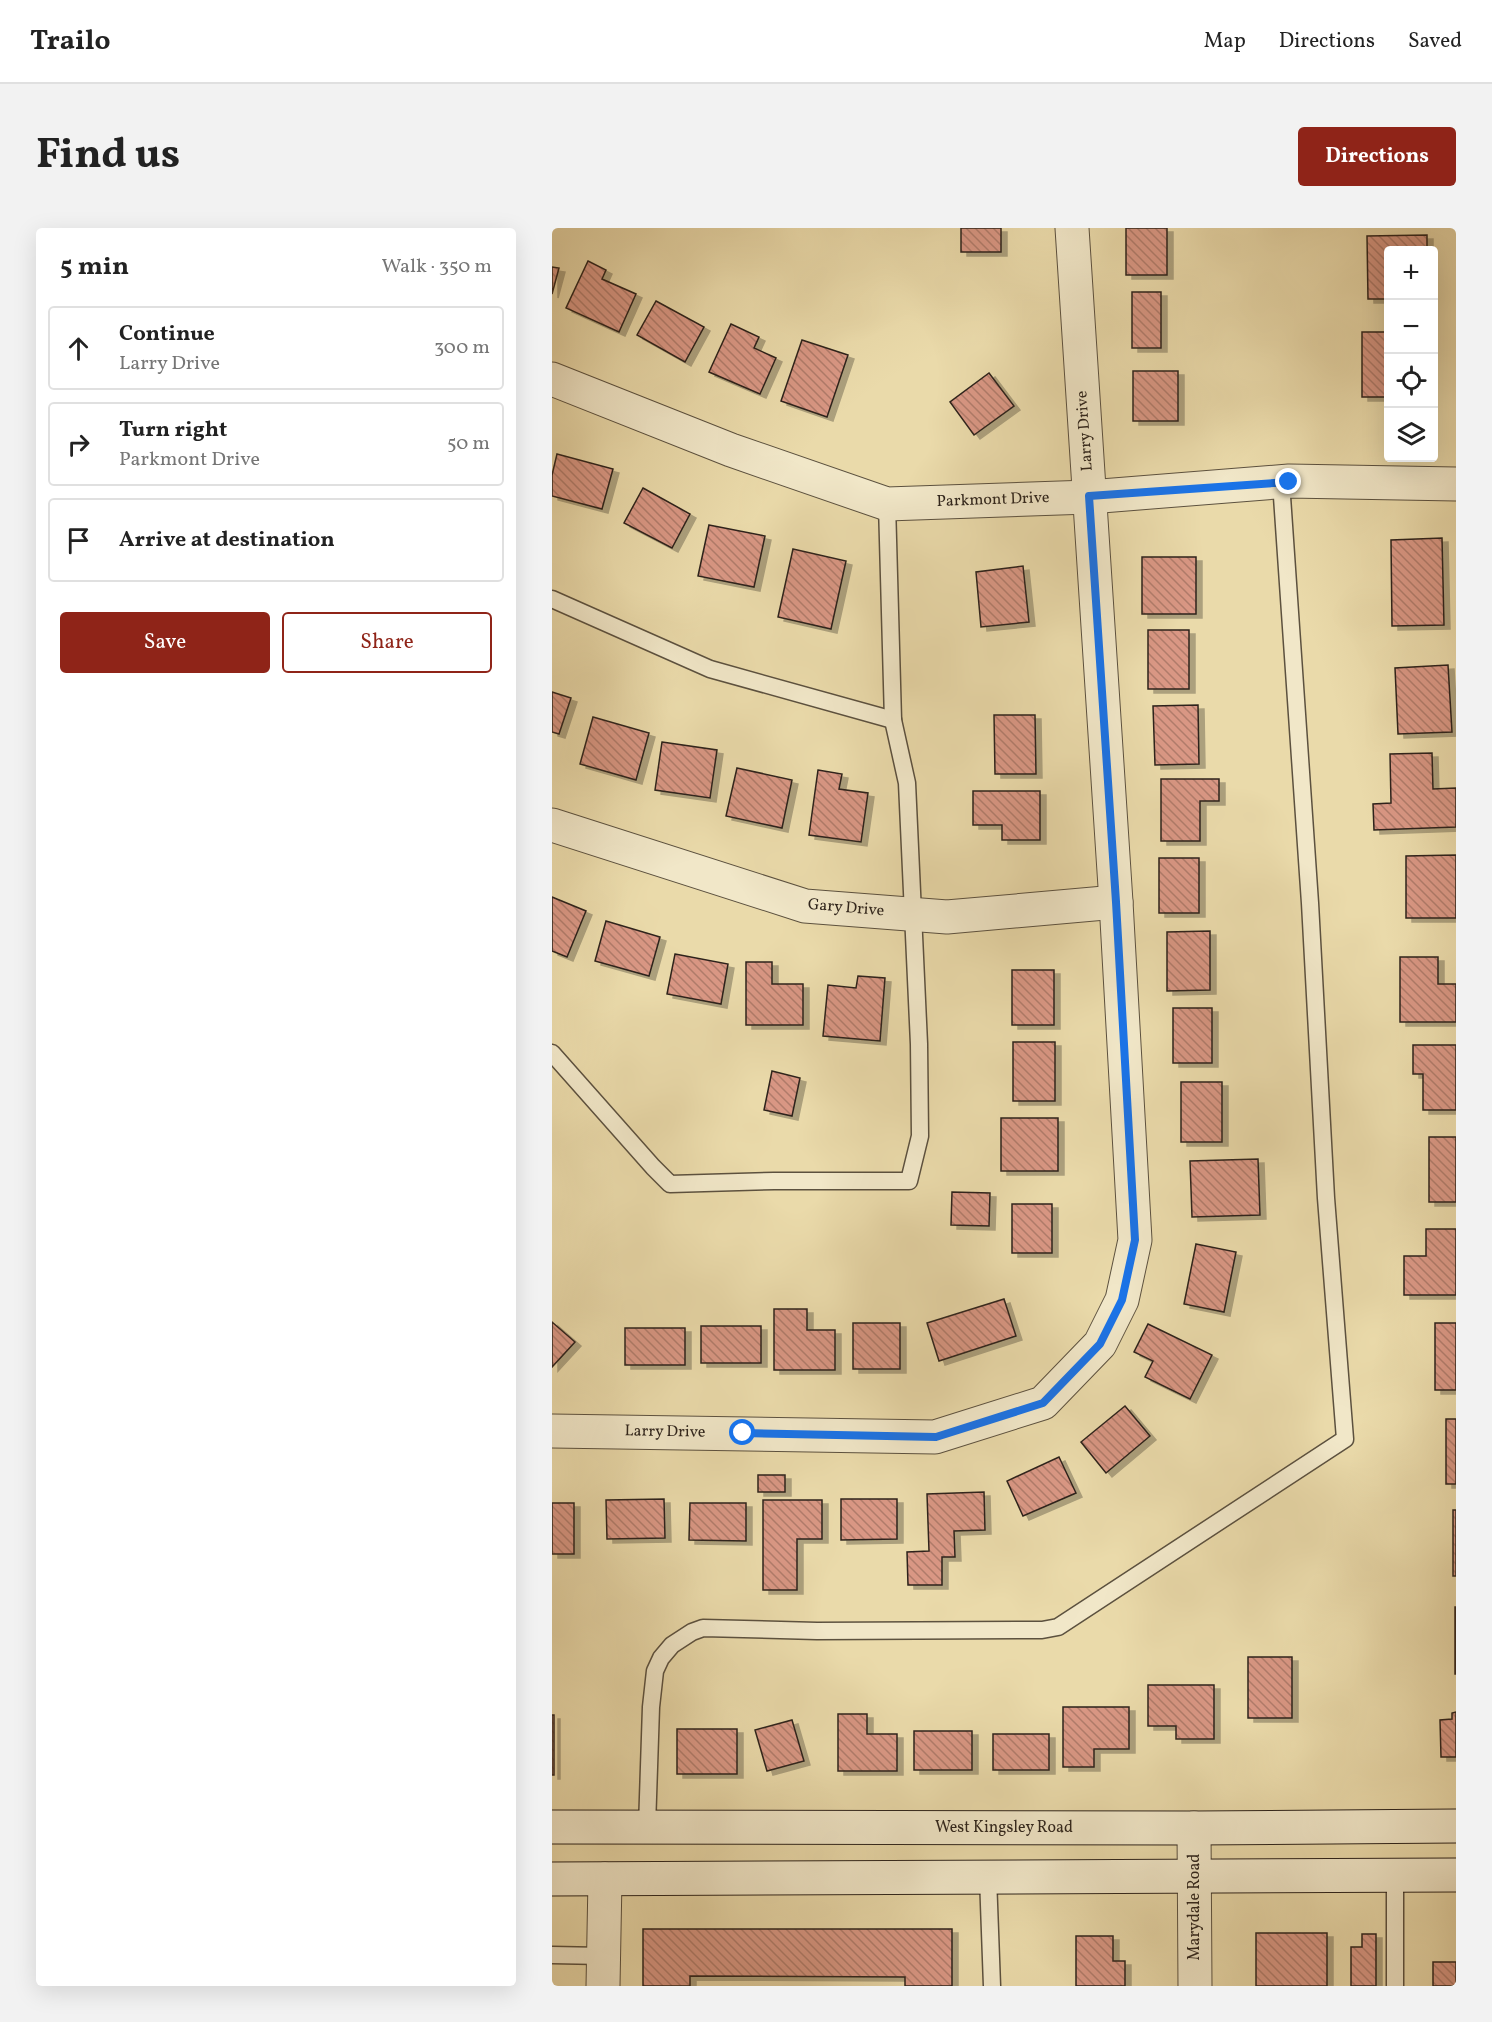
<!DOCTYPE html>
<html lang="en">
<head>
<meta charset="utf-8">
<style>
	:root { --surface:#fff; --page:#f2f2f2; --text:#222; --muted:#767676; --line:#e0e0e0; --accent:#8f2418 }
	body { margin:0; font-family:Vollkorn,serif; background:var(--page); color:var(--text) }
	.controls { position:absolute; right:18px; top:18px; display:grid; overflow:hidden; border-radius:6px; box-shadow:0 6px 24px #0002 }
	.controls button { width:54px; height:54px; display:grid; place-items:center; padding:0; border:0; border-bottom:2px solid var(--line); background:var(--surface); color:var(--text); font:30px sans-serif }
	.stop { position:absolute; width:18px; height:18px; margin:-14px; border:4px solid #1a73e8; border-radius:50%; background:#fff }
	.stop.end { background:#1a73e8; border-color:#fff; box-shadow:0 2px 6px #0008 }
	.list { margin:0; padding:0; list-style:none }
	h2 { display:flex; justify-content:space-between; align-items:center; height:78px; margin:0; padding:0 24px; font-size:26px }
	h2 small { font-size:20px; font-weight:400; color:var(--muted) }
	.list li { display:grid; grid-template-columns:39px 1fr auto; gap:18px; align-items:center; box-sizing:border-box; height:84px; margin:0 12px 12px; padding:0 12px; border:2px solid var(--line); border-radius:6px }
	.list b { display:block; font-size:22px; white-space:nowrap }
	.list p { margin:0; font-size:20px; white-space:nowrap; color:var(--muted) }
	.list em { font-size:20px; font-style:normal; color:var(--muted) }
	.actions { display:flex; gap:12px; padding:18px 24px }
	.actions a { flex:1; padding:14px 0; border:2px solid var(--accent); border-radius:6px; text-align:center; font-size:21px; color:var(--accent) }
	.actions .main { background:var(--accent); color:#fff }
	.icon { flex:none; width:33px; height:33px; fill:none; stroke:currentColor; stroke-width:2; stroke-linecap:round; stroke-linejoin:round }
	.map { position:relative; flex:none; width:904px; height:1758px; overflow:hidden; border-radius:6px }
	header { display:flex; align-items:center; gap:36px; box-sizing:border-box; height:84px; padding:0 30px; background:var(--surface); border-bottom:2px solid var(--line) }
	header strong { font-size:28px }
	nav { display:flex; gap:33px; margin-inline-start:auto; font-size:21px }
	.intro { display:flex; align-items:center; justify-content:space-between; box-sizing:border-box; height:144px; padding:0 36px }
	h1 { margin:0; font-size:42px }
	.button { padding:15px 27px; border-radius:6px; background:var(--accent); color:#fff; font-size:21px; font-weight:700 }
	main { display:flex; gap:36px; padding:0 36px }
	aside { flex:1; background:var(--surface); border-radius:6px; box-shadow:0 6px 24px #0002 }
	.map>svg:first-child { display:block }
	.building { fill:url(#building-back-hatch); stroke:#2d231b; stroke-width:1.5; filter:url(#shadow) }
	.lines { fill:none; stroke-linecap:round; stroke-linejoin:round }
	.service-casing { stroke:#5c513f; stroke-width:19 }
	.minor-casing { stroke:#5c513f; stroke-width:35 }
	.secondary-casing { stroke:#2d231b; stroke-width:35 }
	.service { stroke:#f1e7c8; stroke-width:16 }
	.minor { stroke:#f1e7c8; stroke-width:33 }
	.secondary { stroke:#f1e7c8; stroke-width:33 }
	.route { stroke:#1a73e8; stroke-width:8 }
	.labels { text-anchor:middle; dominant-baseline:central; stroke-width:4.5; stroke-linejoin:round; paint-order:stroke }
	.street-label { font-size:16px; fill:#2d231b; stroke:#f1e7c8 }
</style>
</head>
<body>
<header>
<strong>Trailo</strong>
<nav><a>Map</a><a>Directions</a><a>Saved</a></nav>
</header>
<div class="intro"><h1>Find us</h1><a class="button">Directions</a></div>
<main>
<aside>
<h2>5 min<small>Walk · 350 m</small></h2>
<ul class="list">
<li><svg class="icon" aria-label="ahead" viewBox="0 0 24 24"><path d="M12 20V5M6 11l6-6 6 6"/></svg><div><b>Continue</b><p>Larry Drive</p></div><em>300 m</em></li>
<li><svg class="icon" aria-label="right" viewBox="0 0 24 24"><path d="M7 20v-9h11M14 6l5 5-5 5"/></svg><div><b>Turn right</b><p>Parkmont Drive</p></div><em>50 m</em></li>
<li><svg class="icon" aria-label="arrive" viewBox="0 0 24 24"><path d="M6 21V4h12l-3 4 3 4H6"/></svg><div><b>Arrive at destination</b></div></li>
</ul>
<div class="actions"><a class="main">Save</a><a>Share</a></div>
</aside>
<div class="map">
<svg width="904" height="1758" viewBox="0 0 904 1758">
	<defs>
		<pattern id="building-back-hatch" width="6" height="6" patternUnits="userSpaceOnUse" patternTransform="scale(1.5)"><rect width="6" height="6" fill="#d99784"/><path d="M-1 5l2 2M0 0l6 6M5-1l2 2" fill="none" stroke="#b07b6b"/></pattern>
		<filter id="shadow"><feDropShadow dx="6" dy="4" stdDeviation="0" flood-color="#0004"/></filter>
	</defs>
	<rect width="100%" height="100%" fill="#eadaaa"/>
	<filter id="stains"><feTurbulence type="fractalNoise" baseFrequency=".00333" numOctaves="4"/><feColorMatrix values="0 0 0 0 .2 0 0 0 0 .09 0 0 0 0 .02 0 0 0 .5 -.17"/></filter>
	<radialGradient id="worn" r=".72"><stop offset=".6" stop-color="#630" stop-opacity="0"/><stop offset="1" stop-color="#630" stop-opacity=".3"/></radialGradient>
	<g class="building">
		<rect x="409" y="0" width="40" height="24"/>
		<rect x="574" y="0" width="41" height="47"/>
		<path d="M875 7V22H836V71H816L815 8Z"/>
		<path d="M36 33 54 42 50 51 84 66 67 104 14 80Z"/>
		<path d="M0 39 7 40 0 66Z"/>
		<rect x="580" y="64" width="29" height="56"/>
		<path d="M104 73 152 99 133 134 85 107Z"/>
		<path d="M179 96 207 109 202 120 224 130 208 166 157 144Z"/>
		<rect x="810" y="104" width="26" height="65"/>
		<path d="M250 112 296 127 275 189 229 173Z"/>
		<rect x="581" y="143" width="45" height="50"/>
		<path d="M437 145 462 178 422 207 398 174Z"/>
		<path d="M5 226 61 241 50 281 0 268V247Z"/>
		<path d="M91 260 138 286 120 320 72 295Z"/>
		<path d="M157 297 213 308 202 359 146 348Z"/>
		<path d="M890 310 892 397 840 398 839 312Z"/>
		<path d="M241 321 294 333 279 401 226 389Z"/>
		<rect x="590" y="329" width="54" height="57"/>
		<path d="M471 338 477 394 429 399 424 344Z"/>
		<rect x="596" y="402" width="41" height="59"/>
		<path d="M896 437 900 504 846 506 843 440Z"/>
		<path d="M0 464 19 470 7 506 0 504Z"/>
		<path d="M646 477 647 536 603 537 601 478Z"/>
		<path d="M442 487H483L484 546H443Z"/>
		<path d="M41 489 97 505 84 552 28 536Z"/>
		<path d="M110 514 165 522 158 570 103 562Z"/>
		<path d="M880 525 881 561 904 560V599L822 602 821 576 839 575 838 526Z"/>
		<path d="M185 540 240 552 230 600 174 588Z"/>
		<path d="M266 542 290 546 287 561 316 565 309 614 257 607Z"/>
		<path d="M609 551H667V573H648V613H609Z"/>
		<path d="M421 563H488V612H450V597H421Z"/>
		<path d="M904 627V690H854V628Z"/>
		<rect x="607" y="630" width="40" height="55"/>
		<path d="M0 669 34 683 15 729 0 723Z"/>
		<path d="M54 693 108 709 97 748 43 733Z"/>
		<path d="M658 703V762L615 763V704Z"/>
		<path d="M123 726 176 736 169 776 115 766Z"/>
		<path d="M848 729H886V756H904V794H848Z"/>
		<path d="M194 734H220V756H251V797H194Z"/>
		<rect x="460" y="742" width="42" height="55"/>
		<path d="M306 748 333 750 328 813 271 808 276 757 304 760Z"/>
		<rect x="621" y="780" width="39" height="55"/>
		<rect x="461" y="814" width="42" height="59"/>
		<path d="M861 817H904V882H871V846H861Z"/>
		<path d="M220 843 248 850 240 888 212 882Z"/>
		<rect x="629" y="854" width="41" height="60"/>
		<rect x="449" y="890" width="57" height="53"/>
		<rect x="877" y="909" width="27" height="65"/>
		<path d="M706 931 708 987 640 989 638 933Z"/>
		<path d="M400 964 438 965 437 998 399 997Z"/>
		<rect x="460" y="976" width="40" height="49"/>
		<path d="M874 1001H904V1067H852V1028H874Z"/>
		<path d="M644 1016 684 1024 672 1084 632 1076Z"/>
		<path d="M452 1071 464 1108 387 1133 375 1095Z"/>
		<path d="M222 1081H255V1102H283V1142H222Z"/>
		<path d="M0 1094 23 1114 0 1139Z"/>
		<rect x="301" y="1095" width="47" height="46"/>
		<rect x="883" y="1095" width="21" height="67"/>
		<path d="M596 1096 660 1127 638 1171 593 1149 601 1133 582 1124Z"/>
		<rect x="149" y="1098" width="60" height="37"/>
		<rect x="73" y="1100" width="60" height="37"/>
		<path d="M573 1178 598 1208 554 1245 529 1214Z"/>
		<rect x="894" y="1191" width="10" height="65"/>
		<path d="M507 1229 524 1265 471 1288 455 1253Z"/>
		<rect x="206" y="1247" width="27" height="17"/>
		<path d="M432 1264 433 1302 402 1303 403 1329H390V1357H356L355 1324 377 1323 375 1266Z"/>
		<path d="M112 1271 113 1310 55 1311 54 1272Z"/>
		<path d="M289 1271H345V1311L289 1312Z"/>
		<path d="M211 1272H270V1311H245V1362H211Z"/>
		<rect x="0" y="1275" width="22" height="51"/>
		<path d="M138 1275H194V1313L137 1312Z"/>
		<rect x="901" y="1282" width="3" height="66"/>
		<rect x="903" y="1379" width="1" height="67"/>
		<rect x="696" y="1429" width="44" height="61"/>
		<path d="M596 1457H662V1511H624V1498H596Z"/>
		<path d="M511 1479H577V1521H542V1539H511Z"/>
		<path d="M904 1484V1529H889L888 1492 900 1491V1485Z"/>
		<path d="M286 1486H315V1506H345V1543H286Z"/>
		<rect x="0" y="1487" width="2" height="60"/>
		<path d="M240 1492 252 1533 215 1543 203 1502Z"/>
		<rect x="125" y="1501" width="60" height="45"/>
		<rect x="362" y="1503" width="58" height="39"/>
		<rect x="441" y="1506" width="56" height="36"/>
		<path d="M91 1701H400V1758H353V1749L138 1748V1758H91Z"/>
		<rect x="704" y="1705" width="71" height="53"/>
		<path d="M810 1706H824V1758H799V1719H810Z"/>
		<path d="M524 1708H561V1733H573V1758H524Z"/>
		<rect x="881" y="1734" width="23" height="24"/>
	</g>
	<g class="lines">
		<defs>
			<g id="service">
				<path d="M0 371 158 441 341 492"/>
				<path d="M0 825 101 939 118 956 222 953H357L368 908 367 816 355 555 341 492 335 276"/>
				<path d="M95 1599 99 1479 103 1443 109 1430 120 1417 140 1404 151 1400 265 1403 490 1402 506 1399 793 1211 774 970 758 675 729 254"/>
				<path d="M436 1649 440 1758"/>
				<path d="M0 1727 51 1728"/>
				<path d="M843 1758V1648"/>
			</g>
			<g id="minor">
				<path d="M0 151 179 222 335 276 537 269 737 253 904 256"/>
				<path d="M0 597 253 678 395 689 564 674"/>
				<path d="M0 1203 383 1209 491 1175 548 1116 570 1072 583 1012 564 674 520 0"/>
				<path d="M642 1600 643 1758"/>
				<path d="M51 1758 53 1651"/>
			</g>
			<g id="secondary">
				<path d="M0 1599 642 1600 904 1598"/>
				<path d="M0 1651 904 1647"/>
			</g>
		</defs>
		<use href="#service" class="service-casing"/>
		<use href="#minor" class="minor-casing"/>
		<use href="#secondary" class="secondary-casing"/>
		<use href="#service" class="service"/>
		<use href="#minor" class="minor"/>
		<use href="#secondary" class="secondary"/>
	</g>
	<g class="lines">
		<path class="route" d="M191 1205 384 1209 491 1175 548 1116 570 1072 583 1012 564 674 537 268 737 254"/>
	</g>
	<g class="labels">
		<g class="street-label">
			<text transform="translate(533 203) rotate(-94)">Larry Drive</text>
			<text transform="translate(441 272) rotate(-2)">Parkmont Drive</text>
			<text transform="translate(294 680) rotate(5)">Gary Drive</text>
			<text transform="translate(113 1204) rotate(1)">Larry Drive</text>
			<text x="452" y="1600">West Kingsley Road</text>
			<text transform="translate(643 1679) rotate(-90)">Marydale Road</text>
		</g>
	</g>
	<rect width="100%" height="100%" filter="url(#stains)"/>
	<rect width="100%" height="100%" fill="url(#worn)"/>
</svg>
<div class="controls">
<button>+</button>
<button>−</button>
<button><svg class="icon" aria-label="locate" viewBox="0 0 24 24"><circle cx="12" cy="12" r="6"/><path d="M12 2v4M12 18v4M2 12h4M18 12h4"/></svg></button>
<button><svg class="icon" aria-label="layers" viewBox="0 0 24 24"><path d="M12 4l9 5-9 5-9-5zM3 14l9 5 9-5"/></svg></button>
</div>
<div class="stop" style="left:191px;top:1205px"></div>
<div class="stop end" style="left:737px;top:254px"></div>
</div>
</main>
</body>
</html>
